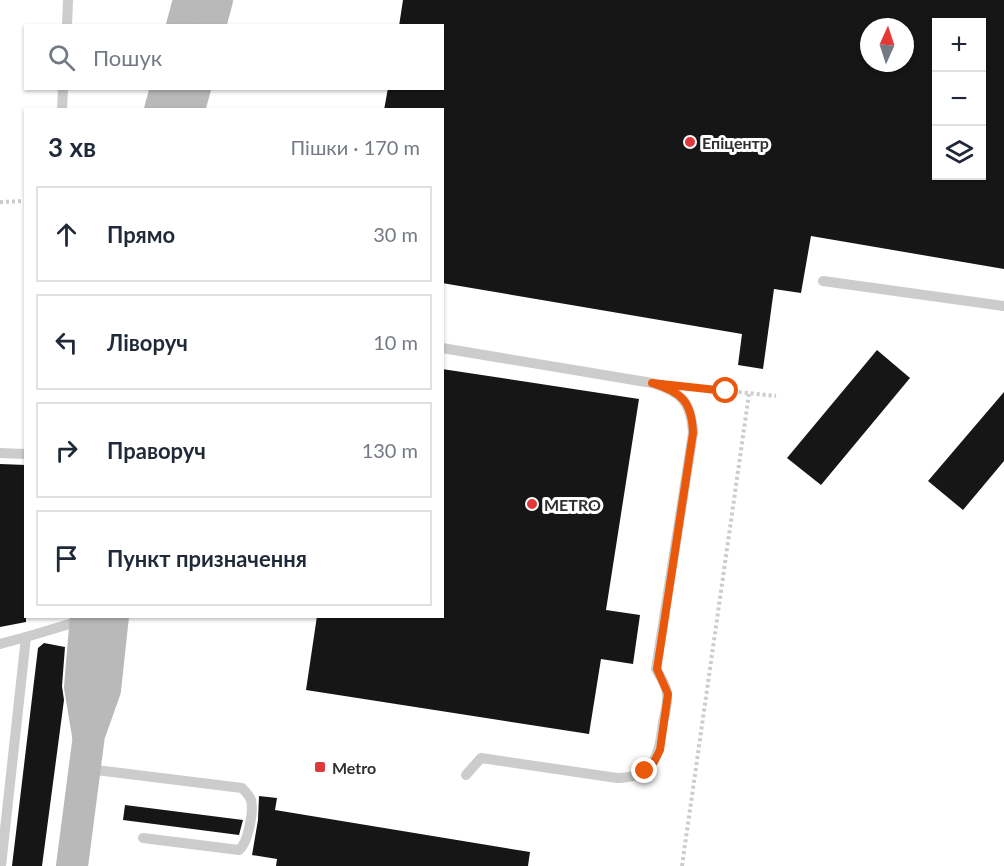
<!DOCTYPE html>
<html lang="uk">
<head>
<meta charset="utf-8">
<style>
	:root { --surface:#fff; --page:#f6f6f7; --text:#1f2937; --muted:#747a83; --line:#e0e1e3 }
	body { margin:0; font-family:Lato,sans-serif; background:var(--page); color:var(--text) }
	.controls { position:absolute; right:18px; top:18px; display:grid; overflow:hidden; border-radius:0px; box-shadow:0 2px 4px #0004 }
	.controls button { width:54px; height:54px; display:grid; place-items:center; padding:0; border:0; border-bottom:2px solid var(--line); background:var(--surface); color:var(--text); font:30px sans-serif }
	.compass { position:absolute; left:860px; top:18px; width:54px; height:54px; border-radius:50%; background:var(--surface); box-shadow:0 2px 4px #0004; rotate:3deg }
	.stop { position:absolute; width:18px; height:18px; margin:-14px; border:4px solid #ea580c; border-radius:50%; background:#fff }
	.stop.end { background:#ea580c; border-color:#fff; box-shadow:0 2px 6px #0008 }
	.list { margin:0; padding:0; list-style:none }
	h2 { display:flex; justify-content:space-between; align-items:center; height:78px; margin:0; padding:0 24px; font-size:26px }
	h2 small { font-size:20px; font-weight:400; color:var(--muted) }
	.list li { display:grid; grid-template-columns:39px 1fr auto; gap:18px; align-items:center; box-sizing:border-box; height:96px; margin:0 12px 12px; padding:0 12px; border:2px solid var(--line); border-radius:0px }
	.list b { display:block; font-size:22px; white-space:nowrap }
	.list em { font-size:20px; font-style:normal; color:var(--muted) }
	.icon { flex:none; width:33px; height:33px; fill:none; stroke:currentColor; stroke-width:2; stroke-linecap:round; stroke-linejoin:round }
	.map { position:relative; flex:none; width:1004px; height:866px; overflow:hidden }
	.search { position:absolute; background:var(--surface); box-shadow:0 2px 4px #0004; left:24px; top:24px; width:420px; height:66px; display:flex; align-items:center; gap:15px; box-sizing:border-box; padding:0 21px; border-radius:0px; color:var(--muted); font-size:22px }
	.panel { position:absolute; background:var(--surface); box-shadow:0 2px 4px #0004; left:24px; top:108px; width:420px; height:510px; border-radius:0px }
	.map>svg:first-child { display:block }
	.building { fill:#161616; fill-rule:evenodd }
	.lines { fill:none; stroke-linecap:round; stroke-linejoin:round }
	.path { stroke:#ccc; stroke-width:4; stroke-dasharray:3 3; stroke-linecap:butt }
	.lane { stroke:#ccc; stroke-width:10 }
	.secondary { stroke:#b9b9b9; stroke-width:32 }
	.route { stroke:#ea580c; stroke-width:8 }
	.poi-dot { fill:#de393a; stroke:#fff; stroke-width:2 }
	.labels { text-anchor:middle; dominant-baseline:central; stroke-width:6; stroke-linejoin:round; paint-order:stroke }
	.poi-label { font-size:16px; font-weight:bold; fill:#2f2f2f; stroke:#fff; text-anchor:start }
</style>
</head>
<body>
<div class="map">
<svg width="1004" height="866" viewBox="0 0 1004 866">
	<rect width="100%" height="100%" fill="#fff"/>
	<g class="building">
		<path d="M403 0H1004V269L811 236 801 293 774 289 763 369 738 365 742 334 442 283V110H384L388 88H442V26H399ZM936 22H981V176H936ZM869 27H905V63H869Z"/>
		<path d="M877 350 910 378 821 485 787 458Z"/>
		<path d="M442 369 639 399 606 610 640 615 633 664 601 659 589 734 306 690 317 616H442Z"/>
		<path d="M1004 392V461L963 510 928 481Z"/>
		<path d="M0 464 26 465V622L0 627Z"/>
		<path d="M44 643 65 647 62 686 64 700 42 866H12L38 648Z"/>
		<path d="M259 796 277 798 275 810 530 852 528 866H276L277 859 252 855 258 820Z"/>
		<path d="M125 805 243 820 239 835 123 820Z"/>
	</g>
	<g class="lines">
		<g class="path">
			<path d="M0 202 26 201"/>
			<path d="M691 387 776 396"/>
			<path d="M682 866 749 394"/>
		</g>
		<g class="lane">
			<path d="M67 26 68 0"/>
			<path d="M62 110 63 88"/>
			<path d="M823 281 1004 306"/>
			<path d="M442 348 652 383C681 392 691 401 693 433L656 669C660 676 667 686 667 694 668 703 665 714 663 722 659 755 655 778 617 778L481 758 466 775"/>
			<path d="M0 453 26 454"/>
			<path d="M0 644 26 637"/>
			<path d="M88 769 242 788C246 792 249 795 251 800 254 811 248 843 239 850L143 838"/>
			<path d="M1 866 26 637 83 620"/>
		</g>
		<g class="secondary">
			<path d="M182 26 189 0"/>
			<path d="M210 26 217 0"/>
			<path d="M160 110 166 88"/>
			<path d="M189 110 195 88"/>
			<path d="M86 616 80 687 88 735"/>
			<path d="M72 866 89 735 105 690 113 616"/>
		</g>
	</g>
	<g class="lines">
		<path class="route" d="M645 771 654 762 660 750 668 694 657 669 693 433C692 401 681 392 652 383L726 391"/>
	</g>
	<g class="poi-dot">
		<circle cx="690" cy="142" r="6"/>
		<circle cx="532" cy="504" r="6"/>
		<rect x="314" y="761" width="12" height="12" rx="3"/>
	</g>
	<g class="labels">
		<g class="poi-label">
			<text x="702" y="142">Епіцентр</text>
			<text x="544" y="504">METRO</text>
			<text x="332" y="767">Metro</text>
		</g>
	</g>
</svg>
<div class="controls">
<button>+</button>
<button>−</button>
<button><svg class="icon" aria-label="layers" viewBox="0 0 24 24"><path d="M12 4l9 5-9 5-9-5zM3 14l9 5 9-5"/></svg></button>
</div>
<svg class="compass" viewBox="-18 -18 36 36"><path d="M0-13l5 13h-10z" fill="#e53935"/><path d="M0 13l5-13h-10z" fill="#747a83"/></svg>
<div class="stop" style="left:726px;top:391px"></div>
<div class="stop end" style="left:645px;top:771px"></div>
<div class="search"><svg class="icon" aria-label="search" viewBox="0 0 24 24"><circle cx="10" cy="10" r="6"/><path d="M15 15l6 6"/></svg>Пошук</div>
<section class="panel">
<h2>3 хв<small>Пішки · 170 m</small></h2>
<ul class="list">
<li><svg class="icon" aria-label="ahead" viewBox="0 0 24 24"><path d="M12 20V5M6 11l6-6 6 6"/></svg><div><b>Прямо</b></div><em>30 m</em></li>
<li><svg class="icon" aria-label="left" viewBox="0 0 24 24"><path d="M17 20v-9H6M10 6l-5 5 5 5"/></svg><div><b>Ліворуч</b></div><em>10 m</em></li>
<li><svg class="icon" aria-label="right" viewBox="0 0 24 24"><path d="M7 20v-9h11M14 6l5 5-5 5"/></svg><div><b>Праворуч</b></div><em>130 m</em></li>
<li><svg class="icon" aria-label="arrive" viewBox="0 0 24 24"><path d="M6 21V4h12l-3 4 3 4H6"/></svg><div><b>Пункт призначення</b></div></li>
</ul>
</section>
</div>
</body>
</html>
